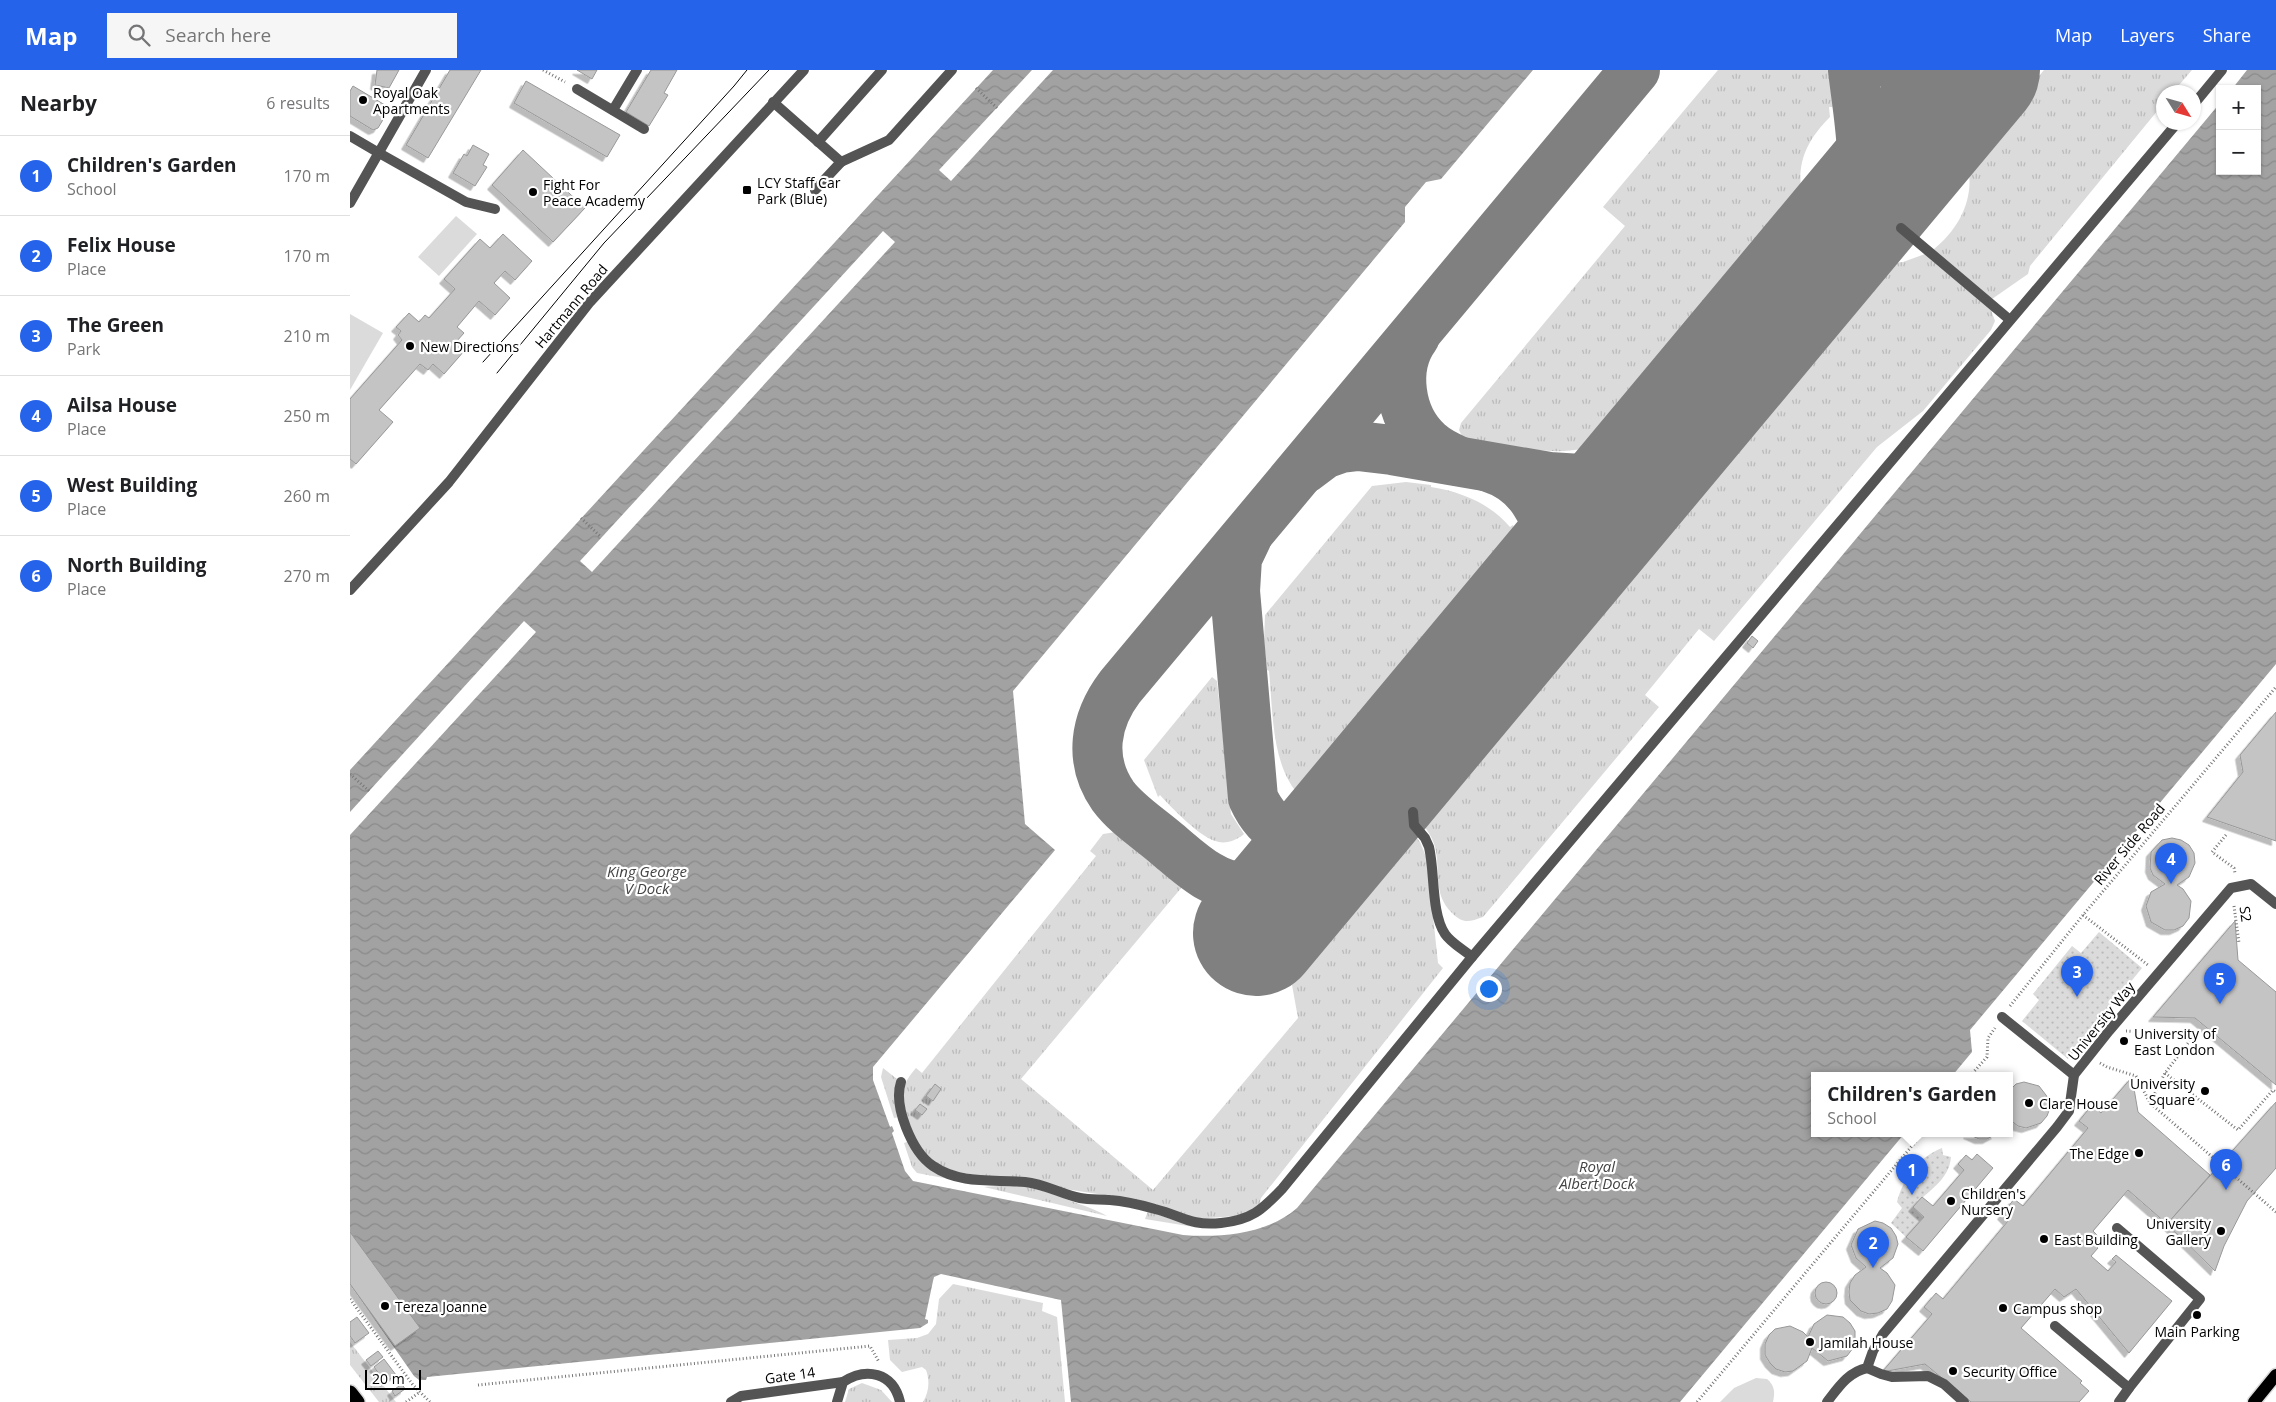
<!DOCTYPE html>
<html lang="en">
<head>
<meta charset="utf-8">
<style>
	:root { --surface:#fff; --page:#f6f6f6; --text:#202124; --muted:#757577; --line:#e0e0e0; --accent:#2563eb }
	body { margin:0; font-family:"Open Sans",sans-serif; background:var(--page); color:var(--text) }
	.controls { position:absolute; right:15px; top:15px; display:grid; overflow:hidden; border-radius:0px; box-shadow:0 1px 4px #0004 }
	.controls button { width:45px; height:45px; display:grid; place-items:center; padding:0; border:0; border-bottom:1px solid var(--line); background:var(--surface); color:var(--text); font:25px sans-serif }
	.compass { position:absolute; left:1806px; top:15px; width:45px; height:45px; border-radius:50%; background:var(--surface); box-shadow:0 1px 4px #0004; rotate:127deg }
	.scale { position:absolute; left:15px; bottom:12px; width:56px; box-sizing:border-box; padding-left:5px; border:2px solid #000; border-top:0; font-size:14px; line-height:18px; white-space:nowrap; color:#000; -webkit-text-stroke:4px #fff; paint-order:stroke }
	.you { position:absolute; left:1138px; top:918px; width:18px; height:18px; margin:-12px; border:4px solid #fff; border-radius:50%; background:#1a73e8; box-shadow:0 0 0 8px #1a73e833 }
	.badge { display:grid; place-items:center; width:32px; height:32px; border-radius:50%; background:var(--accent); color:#fff; font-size:16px; font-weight:700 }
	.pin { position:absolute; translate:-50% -41px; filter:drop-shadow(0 1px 2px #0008) }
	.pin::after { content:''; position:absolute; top:26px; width:18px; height:15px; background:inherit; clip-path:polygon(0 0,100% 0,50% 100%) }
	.popup { position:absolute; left:1461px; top:1002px; width:202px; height:65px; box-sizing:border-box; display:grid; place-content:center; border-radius:0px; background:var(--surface); filter:drop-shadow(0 1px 4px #0005); font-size:16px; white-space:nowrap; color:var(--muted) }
	.popup b { font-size:19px; color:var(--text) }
	.popup::after { content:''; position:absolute; left:50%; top:100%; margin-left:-10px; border:10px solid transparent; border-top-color:var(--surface) }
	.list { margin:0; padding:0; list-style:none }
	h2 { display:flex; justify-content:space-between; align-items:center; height:65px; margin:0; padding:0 20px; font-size:21px }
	h2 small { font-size:16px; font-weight:400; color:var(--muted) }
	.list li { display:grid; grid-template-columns:32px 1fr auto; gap:15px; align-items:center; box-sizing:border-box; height:80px; padding:0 20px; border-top:1px solid var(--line) }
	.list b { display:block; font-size:19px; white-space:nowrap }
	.list p { margin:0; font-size:16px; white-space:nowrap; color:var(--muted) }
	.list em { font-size:16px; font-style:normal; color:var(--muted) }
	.icon { flex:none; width:28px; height:28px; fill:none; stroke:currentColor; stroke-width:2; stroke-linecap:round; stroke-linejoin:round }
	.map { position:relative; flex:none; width:1926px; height:1332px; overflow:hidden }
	header { display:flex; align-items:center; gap:30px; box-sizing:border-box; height:70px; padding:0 25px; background:var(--accent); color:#fff }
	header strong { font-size:24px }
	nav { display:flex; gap:28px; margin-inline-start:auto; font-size:18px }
	.search { width:350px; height:45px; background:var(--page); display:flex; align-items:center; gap:12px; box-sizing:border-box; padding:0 18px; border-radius:0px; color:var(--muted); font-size:19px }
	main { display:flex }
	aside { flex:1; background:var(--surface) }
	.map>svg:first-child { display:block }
	.grass { fill:url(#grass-tufts) }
	.park { fill:url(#park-dots) }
	.pitch { fill:#dbdbdb }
	.water { fill:url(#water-waves) }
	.pier { fill:#fff }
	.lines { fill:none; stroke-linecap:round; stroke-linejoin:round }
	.taxiway { stroke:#808080; stroke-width:50 }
	.runway { stroke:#808080; stroke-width:126 }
	.building { fill:#c4c4c4; stroke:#989898; filter:url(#shadow) }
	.primary-casing { stroke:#dbdbdb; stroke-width:15 }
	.highway-casing { stroke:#dbdbdb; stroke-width:18 }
	.path { stroke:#767676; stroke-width:3; stroke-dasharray:1 2.5; stroke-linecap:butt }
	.lane { stroke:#545454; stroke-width:10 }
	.street { stroke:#545454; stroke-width:10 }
	.primary { stroke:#000; stroke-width:12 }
	.highway { stroke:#000; stroke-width:15 }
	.tram { stroke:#000; stroke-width:1 }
	.poi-dot { fill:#000; stroke:#fff; stroke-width:2 }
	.labels { text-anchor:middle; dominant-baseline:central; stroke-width:4.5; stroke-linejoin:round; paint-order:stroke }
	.poi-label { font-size:14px; fill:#000; stroke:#fff; text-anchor:start }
	.street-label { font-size:14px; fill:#000; stroke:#fff }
	.water-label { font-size:15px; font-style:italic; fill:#434343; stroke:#fff }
</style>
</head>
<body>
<header>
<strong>Map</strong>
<div class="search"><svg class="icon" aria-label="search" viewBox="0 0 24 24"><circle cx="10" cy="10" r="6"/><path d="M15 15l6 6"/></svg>Search here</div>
<nav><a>Map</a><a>Layers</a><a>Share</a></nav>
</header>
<main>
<aside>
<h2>Nearby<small>6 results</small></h2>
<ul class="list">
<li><span class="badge">1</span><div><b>Children's Garden</b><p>School</p></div><em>170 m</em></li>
<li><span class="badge">2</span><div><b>Felix House</b><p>Place</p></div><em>170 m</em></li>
<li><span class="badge">3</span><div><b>The Green</b><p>Park</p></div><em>210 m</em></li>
<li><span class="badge">4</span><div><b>Ailsa House</b><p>Place</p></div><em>250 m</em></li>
<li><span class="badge">5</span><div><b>West Building</b><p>Place</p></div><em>260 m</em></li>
<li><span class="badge">6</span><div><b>North Building</b><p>Place</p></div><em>270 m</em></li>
</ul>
</aside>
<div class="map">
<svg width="1926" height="1332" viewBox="0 0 1926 1332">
	<defs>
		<pattern id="grass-tufts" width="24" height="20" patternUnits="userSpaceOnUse" patternTransform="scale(1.25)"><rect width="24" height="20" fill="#dbdbdb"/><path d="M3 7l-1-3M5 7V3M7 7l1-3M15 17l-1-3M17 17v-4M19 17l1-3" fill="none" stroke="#bababa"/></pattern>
		<pattern id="park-dots" width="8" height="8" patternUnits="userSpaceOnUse" patternTransform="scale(1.25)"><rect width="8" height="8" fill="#dbdbdb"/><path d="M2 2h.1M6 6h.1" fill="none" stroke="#bababa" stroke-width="1.8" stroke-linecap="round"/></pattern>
		<pattern id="water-waves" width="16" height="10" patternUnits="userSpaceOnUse" patternTransform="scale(1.25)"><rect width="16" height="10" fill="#a2a2a2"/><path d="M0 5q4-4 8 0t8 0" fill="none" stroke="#8a8a8a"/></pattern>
		<filter id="shadow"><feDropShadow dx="-4.5" dy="4.5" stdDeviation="0" flood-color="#0004"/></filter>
	</defs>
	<rect width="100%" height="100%" fill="#fff"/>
	<g class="grass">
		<path d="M1368 0H1479L1483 37H1479L1480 47C1456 71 1445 95 1453 129L1254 369C1221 393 1157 375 1119 369L1112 366 1109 360 1111 353 1275 156 1253 137Z"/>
		<path d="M1694 0H1842L1823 22H1814L1813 34 1680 196 1678 204 1642 229 1583 180C1610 158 1626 127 1617 92Z"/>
		<path d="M1575 184 1641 240 1645 251 1641 260 1573 341 1527 377 1364 571 1349 559 1295 625 1309 637 1133 847C1119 852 1113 854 1102 843 1082 823 1091 801 1085 777 1082 766 1076 758 1069 750L1531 194 1553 192Z"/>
		<path d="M1056 412 1081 415V417C1112 422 1139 433 1160 457L1163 455 1168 468 951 727C921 698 923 640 919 601L917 600 914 571 915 545 1022 416Z"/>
		<path d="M862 607 867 611 881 744 894 764C889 769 877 774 869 772 851 769 822 738 810 725L808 727 794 690Z"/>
		<path d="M1060 760 1070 772 1077 789 1088 893 1093 898 911 1128 909 1135 906 1138 887 1146 844 1149 754 1125 608 1102C597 1098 585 1095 577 1086 565 1073 550 1036 554 1018 556 1010 561 1004 566 998L572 1003 746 786 740 781 753 764 766 762 832 817 671 1009 803 1120 948 948 940 904Z"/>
		<path d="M533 998 547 1009 544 1023 549 1047 544 1048 531 1007Z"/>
		<path d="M557 1072 574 1095 599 1109 567 1103 562 1097 554 1073Z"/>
		<path d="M659 1115C681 1116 700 1123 721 1131 734 1136 745 1139 757 1146L634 1117Z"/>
		<path d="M798 1141 844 1157 795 1149Z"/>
		<path d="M603 1214 693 1233 692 1241 707 1247 715 1332H573C579 1322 580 1311 576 1300L572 1297 552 1302 540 1290 538 1270 567 1268 578 1264 586 1254 589 1229Z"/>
		<path d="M0 1272 46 1332H29L0 1295Z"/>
		<path d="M512 1313 531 1320 542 1332H495L499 1319Z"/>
	</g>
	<g class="park">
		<path d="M1749 862 1792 898 1718 989 1672 951 1689 930 1683 924 1722 876 1731 883Z"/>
		<path d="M1592 1078 1593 1085 1601 1087C1599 1111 1577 1121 1563 1137L1574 1147 1556 1167 1541 1153 1552 1138 1547 1132C1553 1108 1569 1087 1592 1078Z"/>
	</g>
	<g class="pitch">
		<path d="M106 146 127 164 89 206 68 187Z"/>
		<path d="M0 244 33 263 0 320Z"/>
		<path d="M1406 1308 1417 1309C1425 1316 1425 1322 1423 1332H1370L1384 1318Z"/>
	</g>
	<path class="water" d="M643 0H1183L1091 109 1076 112 1055 137V152L663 621 675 754 705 780 523 997V1010L540 1057 542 1056 544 1061 542 1063 555 1101 563 1111 833 1165C870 1168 918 1164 947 1138L1870 33V101H1907V19H1882L1897 0H1926V594L1620 960 1622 982 1602 1006H1464V1064H1554L1330 1332H721L711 1230 591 1204 584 1207 583 1211 575 1249 578 1250V1253L570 1258 77 1307 76 1310H69L64 1306 0 1214V700Z"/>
	<g class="pier">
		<path d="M682 0H703L601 111 589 100Z"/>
		<path d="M533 161 545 172 242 502 230 491Z"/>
		<path d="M174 551 186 562 0 765V742Z"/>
	</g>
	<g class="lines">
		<g class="taxiway">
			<path d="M1549 0C1569 8 1593 10 1613 0"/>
			<path d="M1489 166C1496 155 1503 144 1507 131 1519 98 1507 36 1503 0"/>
			<path d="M1065 266C1042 297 1049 347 1078 373 1086 381 1097 386 1108 391"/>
			<path d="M1141 398C1176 409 1200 443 1199 480 1199 499 1190 515 1183 532"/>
			<path d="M954 399 974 384 991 378 1008 376 1042 380 1199 407 1231 409 1263 403 1278 397 1321 367"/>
			<path d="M897 467 887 488 885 521 903 728C923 772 960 776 998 752"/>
			<path d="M968 789C946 806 924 820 895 818 863 816 841 794 817 774 800 759 777 745 763 726 738 690 745 650 770 617L1285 0"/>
		</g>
		<path class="runway" d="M906 863 1627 0"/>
	</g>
	<g class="building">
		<path d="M27 0H49L39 18 25 15Z"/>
		<path d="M100 0H131L78 88 56 75Z"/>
		<path d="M227 0H247L242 9Z"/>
		<path d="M301 0H327L314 23 318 25 299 56 276 42Z"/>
		<path d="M176 11 270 65 257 87 164 33Z"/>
		<path d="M3 16 40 38 28 58 23 60 0 46V21Z"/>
		<path d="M123 75 139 84 133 95 137 97 125 116 103 103 114 84 117 86Z"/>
		<path d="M173 80 235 138 203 172 142 115Z"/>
		<path d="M153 164 182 191 165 210 155 201 144 213 160 228 145 245 129 231 107 257 114 263 106 272 115 280 94 304 83 294 78 300 70 294 29 340 43 352 6 394 0 389V329L52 270 48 265 51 261 46 257 59 243 69 252 75 245 79 248 105 219 94 209 130 169 140 178Z"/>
		<path d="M1402 566 1408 571 1403 578 1397 573Z"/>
		<path d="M1926 642V771L1857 747 1893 702 1890 685Z"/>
		<path d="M1822 768 1831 770 1839 775 1844 783 1845 793 1839 807 1827 815 1833 819 1841 831 1839 848 1833 856 1824 860H1815L1801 852 1796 836 1801 822 1815 814 1803 805 1800 798 1801 782 1812 770Z"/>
		<path d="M1885 851 1888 890 1926 922V1015L1845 948 1803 947Z"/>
		<path d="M1782 1007 1788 1042 1860 1105 1817 1154 1778 1120 1743 1161 1748 1166 1743 1173 1748 1178 1741 1186 1758 1201 1766 1192 1762 1189 1766 1185 1822 1231 1779 1283 1726 1219 1714 1227 1705 1219 1671 1258 1732 1311 1730 1313 1739 1321 1729 1332H1621L1575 1294 1532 1302 1582 1244 1574 1237 1586 1223 1593 1229 1658 1151 1652 1145 1664 1129 1673 1136 1738 1058 1729 1051 1742 1035 1751 1043Z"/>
		<path d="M1674 1012 1689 1016 1699 1029 1700 1038 1697 1046 1691 1053 1676 1058 1668 1056 1660 1050V1020L1666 1014Z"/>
		<path d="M585 1014 591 1019 583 1031 576 1026Z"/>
		<path d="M1926 1032V1098L1897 1131 1874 1176 1865 1201 1817 1154Z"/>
		<path d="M570 1034 577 1039 572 1045 565 1040Z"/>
		<path d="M1618 1064H1646L1637 1069H1629Z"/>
		<path d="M1627 1084 1643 1098 1573 1181 1556 1167 1574 1147 1563 1137 1572 1127 1583 1136 1614 1100 1608 1094 1616 1085 1622 1090Z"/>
		<path d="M1525 1151 1533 1153 1541 1158 1546 1166 1548 1174 1543 1188 1530 1198 1537 1203 1545 1215 1542 1231 1537 1239 1528 1243 1519 1244 1511 1241 1500 1230 1499 1222 1500 1213 1505 1205 1516 1197 1506 1188 1501 1175 1508 1159Z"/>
		<path d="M0 1162 70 1258 45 1276 0 1214Z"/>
		<circle cx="1476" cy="1223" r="11"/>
		<path d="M1477 1245 1493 1247 1500 1253 1505 1261V1270L1503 1278 1497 1286 1478 1291 1462 1278 1457 1291 1443 1301 1435 1302 1426 1299 1420 1293 1415 1285V1274L1419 1265 1425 1259 1440 1256 1453 1262 1458 1267 1464 1254Z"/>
		<path d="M7 1247 19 1263 5 1273 0 1266V1252Z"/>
		<path d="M28 1281 33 1287 21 1296 16 1290Z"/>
		<path d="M34 1289 46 1305 35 1312 24 1297Z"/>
		<path d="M52 1314 55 1319 45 1326 42 1321Z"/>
	</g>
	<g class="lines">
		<defs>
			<path id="primary" d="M1904 1332 1926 1305"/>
			<path id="highway" d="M0 1323 7 1332"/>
		</defs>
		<use href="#primary" class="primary-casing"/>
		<use href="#highway" class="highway-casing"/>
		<g class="path">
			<path d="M193 0 215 12"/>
			<path d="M626 18 647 38"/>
			<path d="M231 448 251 467"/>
			<path d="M0 704 19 721"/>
			<path d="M1876 765 1862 782 1884 798 1885 803"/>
			<path d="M1884 836 1889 873"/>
			<path d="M1733 845 1798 895"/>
			<path d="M1660 936 1733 845 1926 617"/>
			<path d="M1776 961 1845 964 1815 1003 1800 1033"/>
			<path d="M1750 993 1757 997 1786 1006 1800 1033 1926 1142"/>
			<path d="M1815 1003 1888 1060 1923 1020 1926 1022"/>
			<path d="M1620 1006 1637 987 1638 968 1645 958"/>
			<path d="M0 1229 63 1315 80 1332"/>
			<path d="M128 1315 520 1276 529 1292"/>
			<path d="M56 1332 70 1322"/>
			<path d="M1347 1332 1572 1064"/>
		</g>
		<g class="lane">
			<path d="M423 32 491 92 465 120"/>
			<path d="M1844 34 1872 0"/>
			<path d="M468 72 532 0"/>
			<path d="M29 83 116 132 145 139"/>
			<path d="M491 92 539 70 602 0"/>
			<path d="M1551 158 1660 250"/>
			<path d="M0 520 99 412 240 232 454 0"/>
			<path d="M1063 742 1064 755 1075 768 1079 777C1085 802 1081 843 1095 864 1101 873 1114 880 1122 887"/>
			<path d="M1652 947 1724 1005"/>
			<path d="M551 1012C543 1036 562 1082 583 1096 611 1115 644 1109 675 1112 695 1114 711 1124 730 1128 740 1130 750 1129 760 1130 775 1131 791 1135 805 1139 833 1146 839 1156 871 1153 901 1150 912 1140 932 1119L1122 887 1828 52"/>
			<path d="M1767 1158 1850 1229 1779 1318"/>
			<path d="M1705 1256 1779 1318 1769 1332"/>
			<path d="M1517 1298 1531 1304 1542 1307 1578 1306 1594 1314 1614 1332"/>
			<path d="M381 1332 391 1326 493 1312"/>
			<path d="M487 1332 493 1312C516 1297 543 1302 550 1332"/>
			<path d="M1477 1332C1488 1318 1498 1302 1517 1298L1523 1281 1533 1264 1707 1057 1719 1041 1724 1005 1759 961 1881 818 1901 814 1926 834"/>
		</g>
		<g class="street">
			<path d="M227 19 294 59"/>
			<path d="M263 40 287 0"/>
			<path d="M0 66 29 83"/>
			<path d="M0 133 76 0"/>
		</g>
		<use href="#primary" class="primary"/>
		<use href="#highway" class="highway"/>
		<g class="tram">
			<path d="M133 292 384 16 397 0"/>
			<path d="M147 303 254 173 419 0"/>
		</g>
	</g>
	<g class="poi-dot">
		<circle cx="13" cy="30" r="5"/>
		<rect x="392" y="115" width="10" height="10" rx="2.5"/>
		<circle cx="183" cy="122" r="5"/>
		<circle cx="60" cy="276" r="5"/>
		<circle cx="1774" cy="971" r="5"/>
		<circle cx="1855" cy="1021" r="5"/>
		<circle cx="1679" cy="1033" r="5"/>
		<circle cx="1789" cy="1083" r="5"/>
		<circle cx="1601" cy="1131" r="5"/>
		<circle cx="1871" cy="1161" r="5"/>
		<circle cx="1694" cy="1169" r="5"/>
		<circle cx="35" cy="1236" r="5"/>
		<circle cx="1653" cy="1238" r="5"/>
		<circle cx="1847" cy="1245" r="5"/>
		<circle cx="1460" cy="1272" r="5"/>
		<circle cx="1603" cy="1301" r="5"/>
	</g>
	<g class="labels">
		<g class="poi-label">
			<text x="23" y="22">Royal Oak<tspan x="23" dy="16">Apartments</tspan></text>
			<text x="407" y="112">LCY Staff Car<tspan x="407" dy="16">Park (Blue)</tspan></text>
			<text x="193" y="114">Fight For<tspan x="193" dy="16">Peace Academy</tspan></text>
			<text x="70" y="276">New Directions</text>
			<text x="1784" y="963">University of<tspan x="1784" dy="16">East London</tspan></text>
			<text x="1845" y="1013" text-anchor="end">University<tspan x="1845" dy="16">Square</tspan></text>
			<text x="1689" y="1033">Clare House</text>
			<text x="1779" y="1083" text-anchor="end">The Edge</text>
			<text x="1611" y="1123">Children's<tspan x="1611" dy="16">Nursery</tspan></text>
			<text x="1861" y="1153" text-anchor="end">University<tspan x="1861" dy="16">Gallery</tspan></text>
			<text x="1704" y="1169">East Building</text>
			<text x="45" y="1236">Tereza Joanne</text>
			<text x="1663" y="1238">Campus shop</text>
			<text x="1847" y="1261" text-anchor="middle">Main Parking</text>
			<text x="1470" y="1272">Jamilah House</text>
			<text x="1613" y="1301">Security Office</text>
		</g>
		<g class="street-label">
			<text transform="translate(221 236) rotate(-50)">Hartmann Road</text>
			<text transform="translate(1779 774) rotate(-50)">River Side Road</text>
			<text transform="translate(1896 844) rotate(82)">S2</text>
			<text transform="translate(1751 951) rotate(-51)">University Way</text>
			<text transform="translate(440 1305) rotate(-8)">Gate 14</text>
		</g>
		<g class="water-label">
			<text x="297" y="801">King George<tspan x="297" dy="17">V Dock</tspan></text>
			<text x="1247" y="1096">Royal<tspan x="1247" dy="17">Albert Dock</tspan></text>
		</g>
	</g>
</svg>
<div class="controls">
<button>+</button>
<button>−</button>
</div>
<svg class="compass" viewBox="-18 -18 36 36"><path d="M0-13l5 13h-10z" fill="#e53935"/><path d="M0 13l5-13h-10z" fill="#757577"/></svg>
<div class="scale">20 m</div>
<div class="you"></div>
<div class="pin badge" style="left:1562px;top:1125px">1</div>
<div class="popup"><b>Children's Garden</b>School</div>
<div class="pin badge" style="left:1523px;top:1198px">2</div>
<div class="pin badge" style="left:1727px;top:927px">3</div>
<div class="pin badge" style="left:1821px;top:814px">4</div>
<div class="pin badge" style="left:1870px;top:934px">5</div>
<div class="pin badge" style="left:1876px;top:1120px">6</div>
</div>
</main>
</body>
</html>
